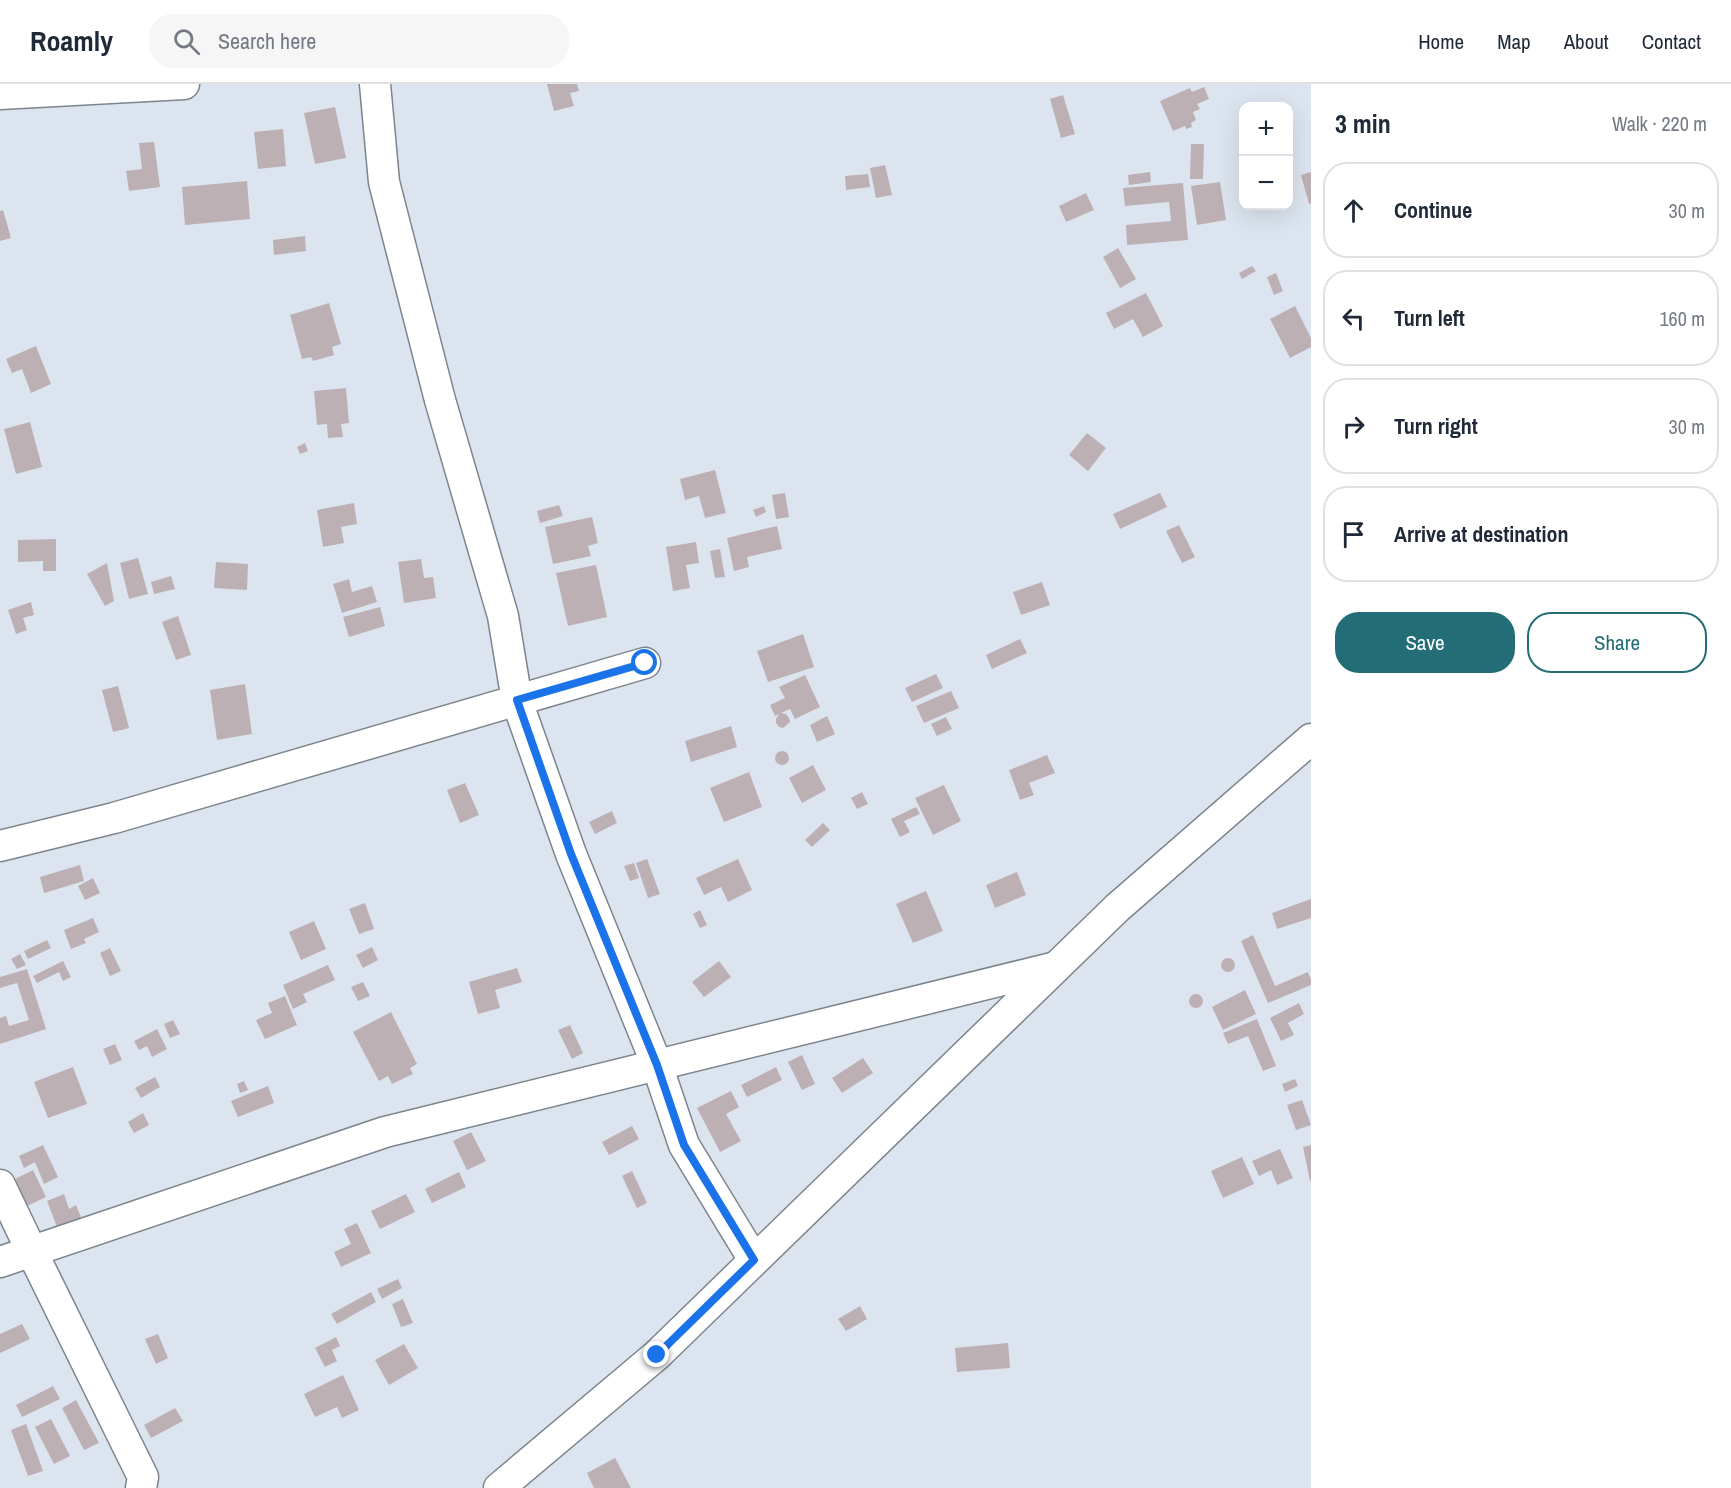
<!DOCTYPE html>
<html lang="en">
<head>
<meta charset="utf-8">
<style>
	:root { --surface:#fff; --page:#f6f6f7; --text:#1f2937; --muted:#747a83; --line:#e0e1e3; --accent:#236e76 }
	body { margin:0; font-family:"Archivo Narrow",sans-serif; background:var(--page); color:var(--text) }
	.controls { position:absolute; right:18px; top:18px; display:grid; overflow:hidden; border-radius:12px; box-shadow:0 6px 24px #0002 }
	.controls button { width:54px; height:54px; display:grid; place-items:center; padding:0; border:0; border-bottom:2px solid var(--line); background:var(--surface); color:var(--text); font:30px sans-serif }
	.stop { position:absolute; width:18px; height:18px; margin:-14px; border:4px solid #1a73e8; border-radius:50%; background:#fff }
	.stop.end { background:#1a73e8; border-color:#fff; box-shadow:0 2px 6px #0008 }
	.list { margin:0; padding:0; list-style:none }
	h2 { display:flex; justify-content:space-between; align-items:center; height:78px; margin:0; padding:0 24px; font-size:26px }
	h2 small { font-size:20px; font-weight:400; color:var(--muted) }
	.list li { display:grid; grid-template-columns:39px 1fr auto; gap:18px; align-items:center; box-sizing:border-box; height:96px; margin:0 12px 12px; padding:0 12px; border:2px solid var(--line); border-radius:24px }
	.list b { display:block; font-size:22px; white-space:nowrap }
	.list em { font-size:20px; font-style:normal; color:var(--muted) }
	.actions { display:flex; gap:12px; padding:18px 24px }
	.actions a { flex:1; padding:14px 0; border:2px solid var(--accent); border-radius:24px; text-align:center; font-size:21px; color:var(--accent) }
	.actions .main { background:var(--accent); color:#fff }
	.icon { flex:none; width:33px; height:33px; fill:none; stroke:currentColor; stroke-width:2; stroke-linecap:round; stroke-linejoin:round }
	.map { position:relative; flex:none; width:1311px; height:1404px; overflow:hidden }
	header { display:flex; align-items:center; gap:36px; box-sizing:border-box; height:84px; padding:0 30px; background:var(--surface); border-bottom:2px solid var(--line) }
	header strong { font-size:28px }
	nav { display:flex; gap:33px; margin-inline-start:auto; font-size:21px }
	.search { width:420px; height:54px; background:var(--page); display:flex; align-items:center; gap:15px; box-sizing:border-box; padding:0 21px; border-radius:24px; color:var(--muted); font-size:22px }
	main { display:flex }
	aside { flex:1; background:var(--surface) }
	.map>svg:first-child { display:block }
	.building { fill:#bdb0b4 }
	.lines { fill:none; stroke-linecap:round; stroke-linejoin:round }
	.minor-casing { stroke:#7c858d; stroke-width:33 }
	.minor { stroke:#fff; stroke-width:30 }
	.route { stroke:#1a73e8; stroke-width:8 }
</style>
</head>
<body>
<header>
<strong>Roamly</strong>
<div class="search"><svg class="icon" aria-label="search" viewBox="0 0 24 24"><circle cx="10" cy="10" r="6"/><path d="M15 15l6 6"/></svg>Search here</div>
<nav><a>Home</a><a>Map</a><a>About</a><a>Contact</a></nav>
</header>
<main>
<div class="map">
<svg width="1311" height="1404" viewBox="0 0 1311 1404">
	<rect width="100%" height="100%" fill="#dce5ef"/>
	<g class="building">
		<path d="M547 0H577L579 7 570 9 574 22 554 27Z"/>
		<path d="M1204 3 1209 15 1197 20 1200 25 1193 28 1196 36 1191 39 1192 43 1186 45 1185 42 1173 47 1160 17 1190 4 1192 8Z"/>
		<path d="M1063 11 1075 50 1061 54 1050 15Z"/>
		<path d="M335 23 346 74 315 80 304 29Z"/>
		<path d="M283 45 286 82 258 85 254 48Z"/>
		<path d="M154 58 160 103 129 107 126 87 142 85 139 59Z"/>
		<path d="M1191 60H1204L1203 95H1190Z"/>
		<path d="M885 81 892 111 876 114 870 84Z"/>
		<path d="M1150 88 1151 98 1129 101 1128 91Z"/>
		<path d="M1311 88V119L1309 120 1301 91Z"/>
		<path d="M868 90 870 103 846 106 845 92Z"/>
		<path d="M247 97 250 135 185 141 182 103Z"/>
		<path d="M1220 98 1226 136 1197 141 1191 102Z"/>
		<path d="M1183 99 1188 156 1127 161 1126 141 1171 137 1169 118 1125 122 1123 104Z"/>
		<path d="M1086 109 1094 126 1066 138 1059 122Z"/>
		<path d="M3 126 11 154 0 157V127Z"/>
		<path d="M305 152 306 167 274 171 273 156Z"/>
		<path d="M1118 164 1136 195 1120 204 1103 173Z"/>
		<path d="M1252 182 1256 187 1242 195 1239 189Z"/>
		<path d="M1276 189 1283 207 1274 211 1267 193Z"/>
		<path d="M1146 209 1163 242 1143 253 1133 235 1114 245 1106 229Z"/>
		<path d="M329 219 341 260 332 263 334 271 313 277 311 273 302 275 290 231Z"/>
		<path d="M1295 222 1311 254V263L1290 274 1270 235Z"/>
		<path d="M36 262 51 300 31 309 22 285 12 289 6 275Z"/>
		<path d="M346 304 349 339 341 340 343 353 328 354 327 340 317 341 314 307Z"/>
		<path d="M30 338 42 383 16 390 4 345Z"/>
		<path d="M1087 349 1106 364 1088 387 1069 371Z"/>
		<path d="M305 359 308 367 300 370 297 363Z"/>
		<path d="M715 386 726 429 705 434 699 412 685 416 680 395Z"/>
		<path d="M785 409 789 433 776 435 772 411Z"/>
		<path d="M1160 409 1167 423 1120 445 1113 430Z"/>
		<path d="M354 419 357 440 341 443 344 459 323 463 317 426Z"/>
		<path d="M559 421 563 432 540 439 537 427Z"/>
		<path d="M764 422 766 428 756 433 753 426Z"/>
		<path d="M592 433 598 459 588 462 591 472 553 480 545 443Z"/>
		<path d="M1179 441 1195 473 1182 479 1166 447Z"/>
		<path d="M777 442 782 465 747 473 749 483 734 487 727 454Z"/>
		<path d="M56 455V487H43V477L18 478V456Z"/>
		<path d="M696 458 699 479 686 481 690 504 673 507 666 463Z"/>
		<path d="M720 465 725 493 715 494 710 467Z"/>
		<path d="M138 474 148 510 129 515 120 479Z"/>
		<path d="M421 475 424 494 433 493 436 514 404 519 398 478Z"/>
		<path d="M216 478 248 480 247 506 214 504Z"/>
		<path d="M107 479 114 517 105 522 87 490Z"/>
		<path d="M596 481 607 533 568 542 556 489Z"/>
		<path d="M171 492 175 505 154 510 151 498Z"/>
		<path d="M349 495 352 508 372 502 377 518 342 529 333 500Z"/>
		<path d="M1042 498 1050 521 1021 531 1013 508Z"/>
		<path d="M31 518 34 531 23 534 27 546 16 550 8 526Z"/>
		<path d="M380 523 385 542 349 553 343 533Z"/>
		<path d="M178 532 191 571 176 576 162 538Z"/>
		<path d="M803 550 814 583 768 598 757 567Z"/>
		<path d="M1020 555 1027 569 992 585 986 571Z"/>
		<path d="M936 590 943 604 912 618 905 604Z"/>
		<path d="M805 591 820 623 795 635 790 625 781 629 786 630 789 634 790 638 783 644 779 643 776 639V635L779 630 775 632 770 621 785 614 779 603Z"/>
		<path d="M245 600 252 650 217 656 210 606Z"/>
		<path d="M118 602 129 644 113 648 102 606Z"/>
		<path d="M951 607 959 624 924 639 916 622Z"/>
		<path d="M827 632 835 650 817 658 810 641Z"/>
		<path d="M946 633 952 645 937 652 931 640Z"/>
		<path d="M731 642 737 663 691 678 685 657Z"/>
		<circle cx="782" cy="674" r="7"/>
		<path d="M1047 671 1055 689 1029 699 1034 711 1020 716 1009 686Z"/>
		<path d="M813 681 826 706 802 719 789 694Z"/>
		<path d="M749 688 762 723 724 738 710 704Z"/>
		<path d="M465 699 479 731 460 739 447 706Z"/>
		<path d="M944 701 961 737 933 751 915 714Z"/>
		<path d="M862 708 868 720 857 725 851 714Z"/>
		<path d="M916 723 920 730 904 737 910 748 900 753 891 735Z"/>
		<path d="M612 727 617 739 595 750 589 738Z"/>
		<path d="M823 739 830 746 812 763 805 756Z"/>
		<path d="M647 775 660 810 648 814 636 779Z"/>
		<path d="M738 775 752 806 728 818 721 803 704 811 696 794Z"/>
		<path d="M634 779 639 794 630 797 624 782Z"/>
		<path d="M80 781 84 797 44 809 40 793Z"/>
		<path d="M1017 788 1026 811 995 824 986 801Z"/>
		<path d="M93 794 100 809 85 816 78 802Z"/>
		<path d="M926 807 943 847 913 859 896 820Z"/>
		<path d="M1311 815V834L1277 845 1272 829Z"/>
		<path d="M365 819 374 845 359 850 349 825Z"/>
		<path d="M700 826 707 841 700 844 693 830Z"/>
		<path d="M93 834 99 848 84 855 86 859 71 865 64 846Z"/>
		<path d="M314 837 326 865 301 876 289 848Z"/>
		<path d="M1253 851 1275 902 1308 888 1311 896V901L1268 919 1241 857Z"/>
		<path d="M47 856 51 864 28 875 24 867Z"/>
		<path d="M372 863 378 876 363 884 356 871Z"/>
		<path d="M110 864 121 887 110 892 100 869Z"/>
		<path d="M20 870 26 881 17 885 11 875Z"/>
		<circle cx="1228" cy="881" r="7"/>
		<path d="M63 877 71 893 63 897 59 888 37 899 33 892Z"/>
		<path d="M719 877 731 893 704 913 692 898Z"/>
		<path d="M328 881 335 896 303 910 307 918 293 925 283 901Z"/>
		<path d="M517 884 522 898 495 906 500 924 478 930 469 898Z"/>
		<path d="M27 885 46 945 0 960V934L6 932 9 942 29 936 17 899 0 904V893Z"/>
		<path d="M363 898 370 912 358 917 351 903Z"/>
		<path d="M1245 906 1256 930 1223 946 1212 923Z"/>
		<circle cx="1196" cy="917" r="7"/>
		<path d="M285 912 297 941 265 955 256 936 272 929 268 919Z"/>
		<path d="M1299 919 1304 930 1288 939 1294 951 1281 957 1270 934Z"/>
		<path d="M391 928 417 980 410 984 413 990 392 1000 388 992 379 997 353 948Z"/>
		<path d="M1257 935 1276 982 1263 987 1248 952 1228 960 1223 949Z"/>
		<path d="M173 936 180 950 170 954 164 940Z"/>
		<path d="M570 941 583 969 572 975 558 946Z"/>
		<path d="M157 945 167 965 152 973 147 962 139 966 134 957Z"/>
		<path d="M115 960 122 976 110 981 103 965Z"/>
		<path d="M802 971 815 1000 802 1006 788 978Z"/>
		<path d="M863 974 873 989 842 1009 832 994Z"/>
		<path d="M73 983 87 1020 48 1034 34 998Z"/>
		<path d="M776 983 782 996 747 1013 741 1001Z"/>
		<path d="M155 993 160 1003 141 1014 135 1004Z"/>
		<path d="M1295 995 1298 1002 1285 1008 1282 1000Z"/>
		<path d="M244 997 248 1006 240 1009 237 1000Z"/>
		<path d="M268 1002 274 1019 238 1033 231 1017Z"/>
		<path d="M731 1007 739 1023 726 1030 741 1057 720 1068 697 1024Z"/>
		<path d="M1302 1016 1311 1041 1296 1046 1287 1021Z"/>
		<path d="M143 1029 149 1041 134 1049 128 1038Z"/>
		<path d="M632 1042 639 1055 609 1071 602 1058Z"/>
		<path d="M471 1048 486 1077 467 1086 453 1057Z"/>
		<path d="M43 1061 58 1093 44 1100 35 1078 24 1084 19 1072Z"/>
		<path d="M1311 1061V1097H1310L1303 1063Z"/>
		<path d="M1280 1065 1293 1094 1277 1101 1271 1086 1259 1092 1252 1077Z"/>
		<path d="M1242 1073 1254 1100 1223 1114 1211 1087Z"/>
		<path d="M33 1086 46 1113 27 1122 15 1095Z"/>
		<path d="M632 1087 647 1119 637 1124 622 1092Z"/>
		<path d="M459 1088 466 1103 432 1119 425 1105Z"/>
		<path d="M64 1110 69 1125 76 1121 83 1138 59 1148 47 1117Z"/>
		<path d="M406 1110 415 1128 380 1145 371 1127Z"/>
		<path d="M357 1139 371 1169 341 1183 334 1168 351 1160 344 1145Z"/>
		<path d="M398 1195 402 1204 382 1215 377 1205Z"/>
		<path d="M371 1208 376 1218 337 1240 331 1230Z"/>
		<path d="M403 1215 413 1239 401 1243 392 1220Z"/>
		<path d="M860 1222 867 1235 846 1247 838 1235Z"/>
		<path d="M22 1240 30 1255 0 1269V1250Z"/>
		<path d="M158 1250 168 1274 156 1280 145 1255Z"/>
		<path d="M336 1253 340 1262 332 1266 337 1277 325 1283 315 1264Z"/>
		<path d="M1008 1259 1010 1284 957 1288 955 1264Z"/>
		<path d="M404 1260 418 1284 389 1301 375 1276Z"/>
		<path d="M343 1291 359 1326 342 1334 337 1323 315 1333 304 1310Z"/>
		<path d="M53 1302 60 1315 22 1333 16 1321Z"/>
		<path d="M76 1316 99 1359 84 1366 62 1324Z"/>
		<path d="M175 1324 183 1337 151 1354 144 1341Z"/>
		<path d="M51 1335 70 1372 54 1380 35 1343Z"/>
		<path d="M26 1340 43 1387 28 1392 11 1346Z"/>
		<path d="M615 1374 631 1404H594L587 1389Z"/>
	</g>
	<g class="lines">
		<defs>
			<g id="minor">
				<path d="M375 0 384 98 440 316 503 532 517 617 571 770 657 981 684 1061 754 1176"/>
				<path d="M0 10 184 0"/>
				<path d="M0 762 114 734 645 579"/>
				<path d="M0 1101 32 1168 143 1393 141 1404"/>
				<path d="M0 1178 385 1048 1056 883"/>
				<path d="M499 1404 657 1271 1117 824 1311 655"/>
			</g>
		</defs>
		<use href="#minor" class="minor-casing"/>
		<use href="#minor" class="minor"/>
	</g>
	<g class="lines">
		<path class="route" d="M645 579 517 616 571 770 657 981 684 1061 754 1176 657 1271"/>
	</g>
</svg>
<div class="controls">
<button>+</button>
<button>−</button>
</div>
<div class="stop" style="left:645px;top:579px"></div>
<div class="stop end" style="left:657px;top:1271px"></div>
</div>
<aside>
<h2>3 min<small>Walk · 220 m</small></h2>
<ul class="list">
<li><svg class="icon" aria-label="ahead" viewBox="0 0 24 24"><path d="M12 20V5M6 11l6-6 6 6"/></svg><div><b>Continue</b></div><em>30 m</em></li>
<li><svg class="icon" aria-label="left" viewBox="0 0 24 24"><path d="M17 20v-9H6M10 6l-5 5 5 5"/></svg><div><b>Turn left</b></div><em>160 m</em></li>
<li><svg class="icon" aria-label="right" viewBox="0 0 24 24"><path d="M7 20v-9h11M14 6l5 5-5 5"/></svg><div><b>Turn right</b></div><em>30 m</em></li>
<li><svg class="icon" aria-label="arrive" viewBox="0 0 24 24"><path d="M6 21V4h12l-3 4 3 4H6"/></svg><div><b>Arrive at destination</b></div></li>
</ul>
<div class="actions"><a class="main">Save</a><a>Share</a></div>
</aside>
</main>
</body>
</html>
